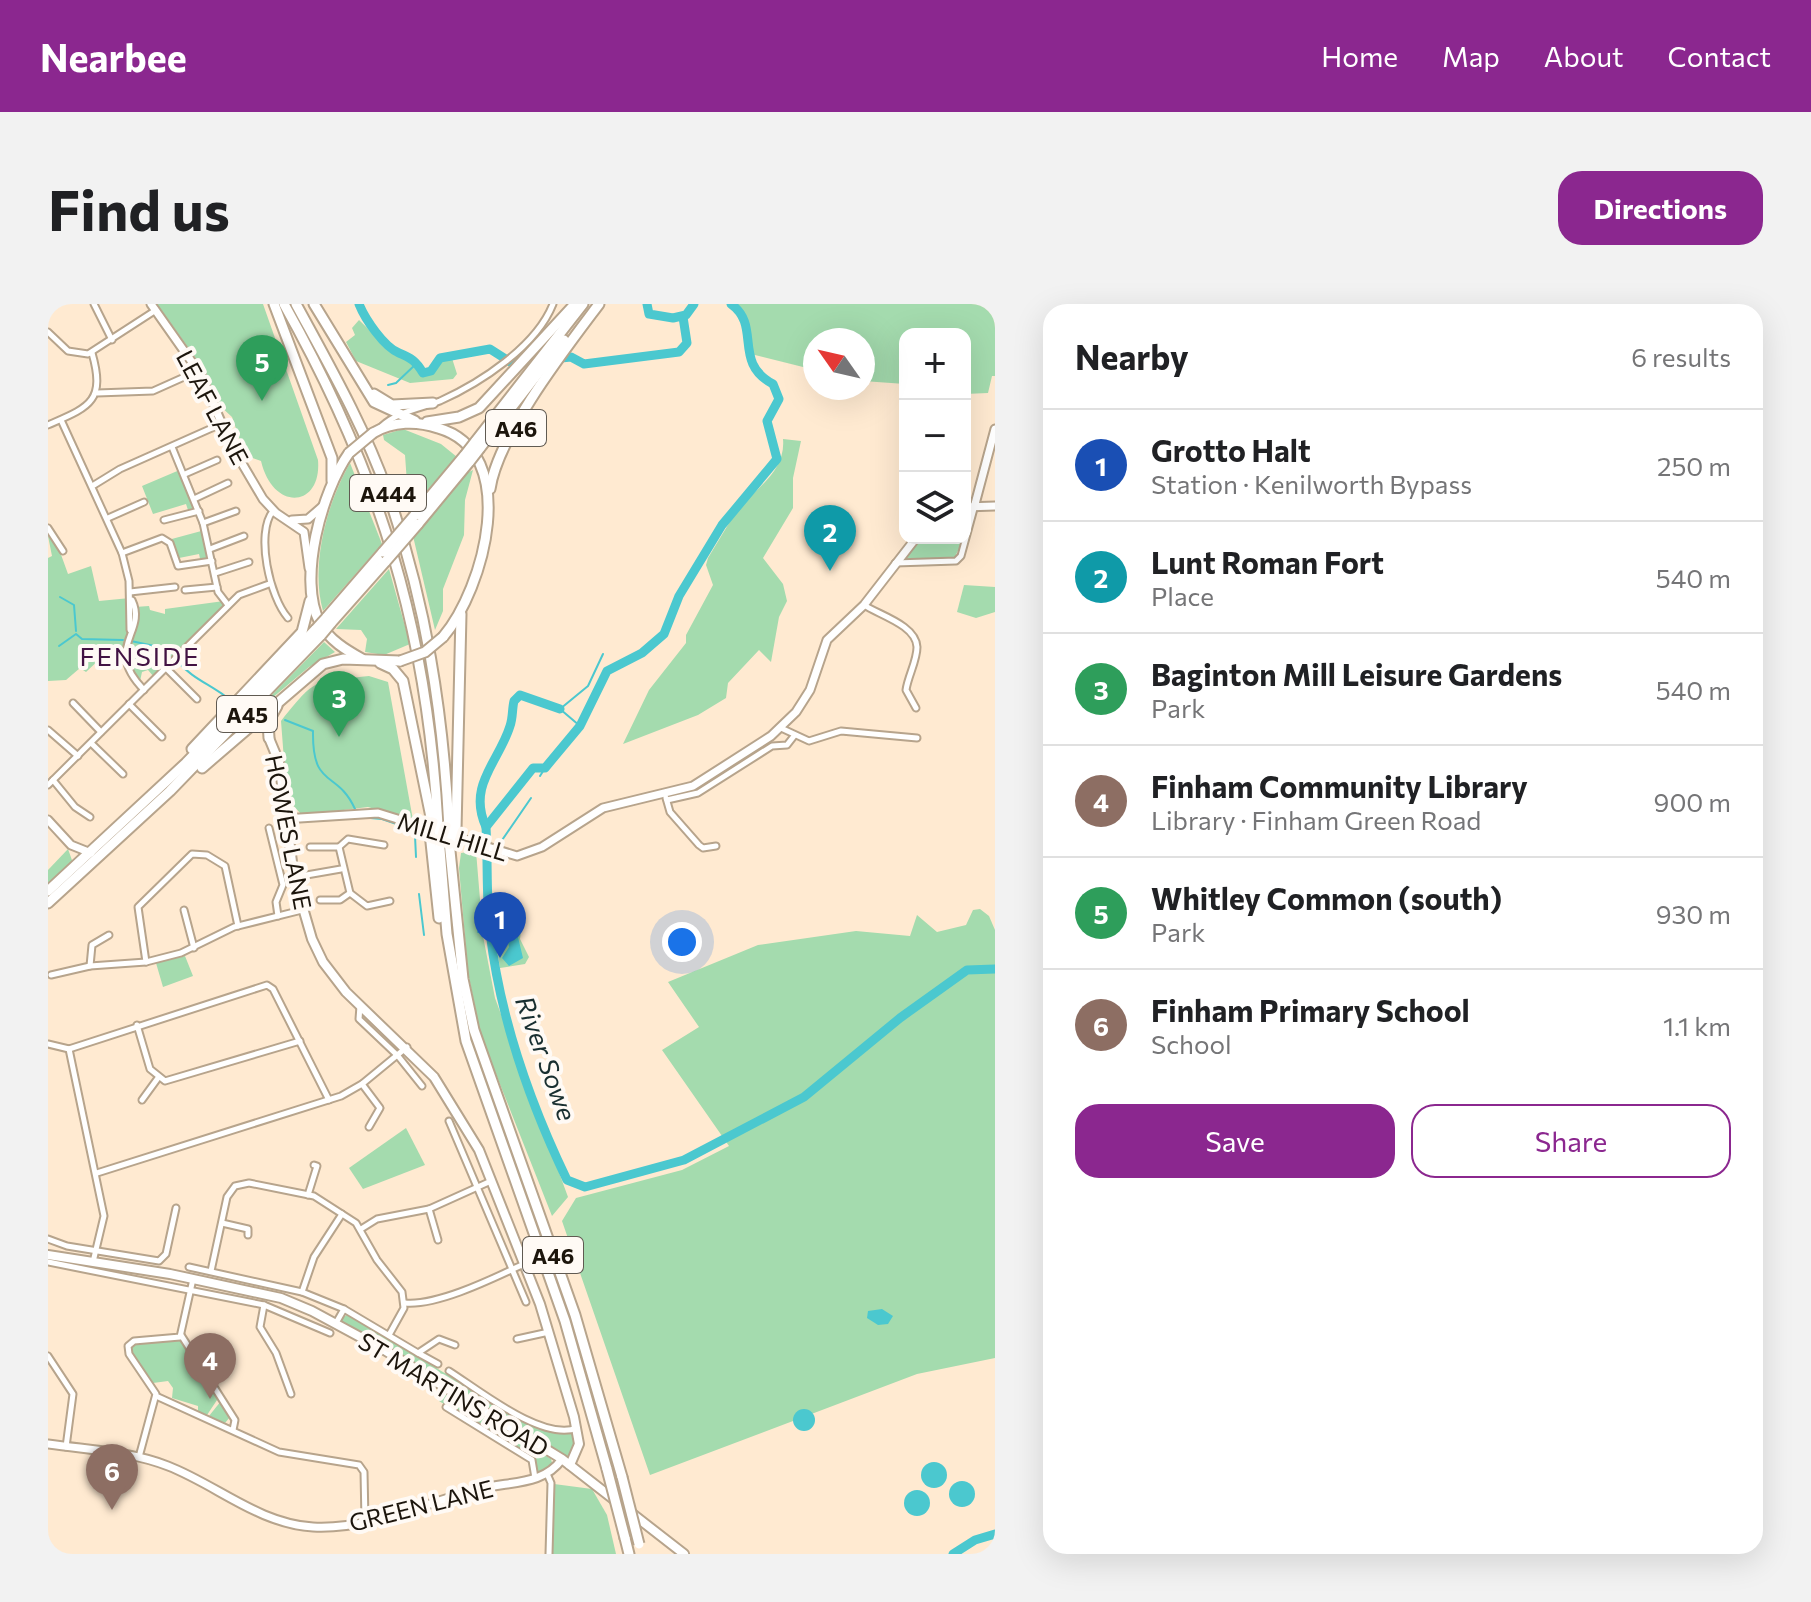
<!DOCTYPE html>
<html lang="en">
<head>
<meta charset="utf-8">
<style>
	:root { --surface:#fff; --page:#f2f2f2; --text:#202124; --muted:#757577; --line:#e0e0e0; --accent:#8b278f }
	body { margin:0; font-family:Commissioner,sans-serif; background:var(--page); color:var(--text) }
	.controls { position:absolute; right:24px; top:24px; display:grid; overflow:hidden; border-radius:16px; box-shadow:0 8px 32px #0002 }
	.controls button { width:72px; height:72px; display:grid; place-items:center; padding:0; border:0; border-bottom:2px solid var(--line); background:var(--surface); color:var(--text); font:40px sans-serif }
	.compass { position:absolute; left:755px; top:24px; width:72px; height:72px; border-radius:50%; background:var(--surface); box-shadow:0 8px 32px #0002; rotate:304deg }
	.you { position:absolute; left:634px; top:638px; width:28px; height:28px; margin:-20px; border:6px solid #fff; border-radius:50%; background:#1a73e8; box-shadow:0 0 0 12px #1a73e833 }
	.badge { display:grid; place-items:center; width:52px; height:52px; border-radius:50%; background:var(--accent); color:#fff; font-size:26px; font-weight:700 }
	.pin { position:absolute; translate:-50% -66px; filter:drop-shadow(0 2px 4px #0008) }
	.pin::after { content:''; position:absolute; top:42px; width:28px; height:24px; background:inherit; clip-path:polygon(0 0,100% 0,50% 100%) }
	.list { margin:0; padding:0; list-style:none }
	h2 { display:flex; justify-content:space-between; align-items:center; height:104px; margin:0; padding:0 32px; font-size:34px }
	h2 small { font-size:26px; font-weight:400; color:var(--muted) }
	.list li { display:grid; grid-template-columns:52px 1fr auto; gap:24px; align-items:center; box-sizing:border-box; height:112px; padding:0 32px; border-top:2px solid var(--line) }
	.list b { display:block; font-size:30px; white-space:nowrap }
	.list p { margin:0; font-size:26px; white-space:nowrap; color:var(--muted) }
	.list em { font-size:26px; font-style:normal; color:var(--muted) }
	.actions { display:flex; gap:16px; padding:24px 32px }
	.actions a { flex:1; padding:18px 0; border:2px solid var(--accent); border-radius:24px; text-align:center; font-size:28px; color:var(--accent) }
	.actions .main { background:var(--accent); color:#fff }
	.icon { flex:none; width:44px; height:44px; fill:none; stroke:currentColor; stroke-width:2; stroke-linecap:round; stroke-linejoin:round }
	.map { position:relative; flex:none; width:947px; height:1250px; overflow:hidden; border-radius:24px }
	header { display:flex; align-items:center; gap:48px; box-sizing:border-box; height:112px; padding:0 40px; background:var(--accent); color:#fff }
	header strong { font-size:38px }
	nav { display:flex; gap:44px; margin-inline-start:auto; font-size:28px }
	.intro { display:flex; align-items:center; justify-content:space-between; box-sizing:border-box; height:192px; padding:0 48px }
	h1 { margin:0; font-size:56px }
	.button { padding:20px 36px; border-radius:24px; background:var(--accent); color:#fff; font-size:28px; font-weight:700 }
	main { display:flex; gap:48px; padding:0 48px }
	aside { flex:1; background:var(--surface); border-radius:24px; box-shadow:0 8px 32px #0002 }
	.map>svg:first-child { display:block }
	.green { fill:#a4dbae }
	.water { fill:#4bc8cf }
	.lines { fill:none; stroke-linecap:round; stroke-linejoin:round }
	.stream { stroke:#4bc8cf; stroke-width:2 }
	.river { stroke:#4bc8cf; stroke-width:9 }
	.minor-casing { stroke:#b7a48c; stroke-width:9 }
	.tertiary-casing { stroke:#b7a48c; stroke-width:11 }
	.secondary-casing { stroke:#b7a48c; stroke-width:12 }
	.trunk-casing { stroke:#b7a48c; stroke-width:13 }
	.minor { stroke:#fff; stroke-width:5 }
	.tertiary { stroke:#fff; stroke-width:7 }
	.secondary { stroke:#fff; stroke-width:8 }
	.trunk { stroke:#fff; stroke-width:9 }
	.trunk-bridge-casing { stroke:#b7a48c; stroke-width:13; stroke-linecap:butt }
	.trunk-bridge { stroke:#fff; stroke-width:9 }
	.labels { text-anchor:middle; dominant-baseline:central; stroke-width:8; stroke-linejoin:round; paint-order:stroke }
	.shield { fill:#fffaf5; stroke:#605a52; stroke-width:2 }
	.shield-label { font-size:22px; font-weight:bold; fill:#1c150c }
	.street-label { font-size:24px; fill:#1c150c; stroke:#fffaf5 }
	.neighbourhood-label { font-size:26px; letter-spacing:2px; fill:#421243; stroke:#fffaf5 }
	.water-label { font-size:26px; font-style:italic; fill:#192f30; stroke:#fffaf5 }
</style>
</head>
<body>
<header>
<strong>Nearbee</strong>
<nav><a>Home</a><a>Map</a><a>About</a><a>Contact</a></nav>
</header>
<div class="intro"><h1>Find us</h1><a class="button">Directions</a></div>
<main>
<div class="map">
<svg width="947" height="1250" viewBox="0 0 947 1250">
	<rect width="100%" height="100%" fill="#ffead1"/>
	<g class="green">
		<path d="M109 0H215L270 156C274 204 225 208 213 157L202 153 194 142 184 113 170 100 154 63Z"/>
		<path d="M683 0H947V72H944L940 89 917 90V30H857V80L815 77V36H767V66L703 50 692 6Z"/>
		<path d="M311 16 345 49 363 54 372 71H381L394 56 403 51 409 70 405 75 362 79 308 57 298 38 307 31 304 24Z"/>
		<path d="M355 125 393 140 409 153 361 207 357 151 336 136 335 131Z"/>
		<path d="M735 135 753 137 745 174V204L715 254 735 280 739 297 731 313 723 358 711 346 680 379 678 394 650 411 575 440 601 386 638 339V331L665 281 658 261 660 254C670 238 679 221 690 206 708 184 738 167 735 135Z"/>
		<path d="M302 159 334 240 275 307C262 261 279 199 302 159Z"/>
		<path d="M134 165 151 207 141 209 138 200 105 210 94 182Z"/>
		<path d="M425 166 417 196 416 231 395 285V307L387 326 365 232 419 169Z"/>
		<path d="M157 226 164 257 153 259 151 250 126 255 120 236Z"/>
		<path d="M0 232 11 245 20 270 43 262 51 297 82 294 87 303 101 302 102 306 117 310V305L176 297 180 301 106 373 100 366 94 368 91 382 72 352 54 353 38 368 32 364 18 376 0 377V254L4 252Z"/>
		<path d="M872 234H916L905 257H855L853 253Z"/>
		<path d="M341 265 362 340 336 351 317 348 319 335 313 326 288 325Z"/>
		<path d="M916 281 947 283V308L928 314 909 308Z"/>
		<path d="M276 338 287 348 261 363 205 410Z"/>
		<path d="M321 372 340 378 365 516 320 503 254 511 239 495 233 417C269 372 266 378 321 372Z"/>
		<path d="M20 545 25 559 0 581V566Z"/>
		<path d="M428 547 435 632 447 694 520 893 504 912 433 732 420 669 411 564 413 549Z"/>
		<path d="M447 599 459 601 461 612 474 619 472 635 481 653 477 660 452 664 447 632Z"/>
		<path d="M932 605 941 612 947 626V1054L869 1070 602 1171 514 917 528 894 634 866 681 842 614 746 651 723 620 678 710 641 808 627 862 632 869 611 889 628 918 621 925 606Z"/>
		<path d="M137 652 145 672 115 683 108 659Z"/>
		<path d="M358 824 377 861 315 885 301 864Z"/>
		<path d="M300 1010 480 1120 513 1130 524 1129 529 1137 521 1154 296 1020 293 1015Z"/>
		<path d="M130 1036 137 1038 160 1075 157 1079 171 1093 159 1111 150 1107V1102L124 1094 125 1084 120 1077 105 1079 82 1045 87 1039Z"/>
		<path d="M394 1088 503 1155 505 1162 491 1169 485 1155 391 1097Z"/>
		<path d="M173 1097 182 1113 177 1119 161 1112Z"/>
		<path d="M506 1180 544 1185 559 1211 568 1250H503Z"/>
	</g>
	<g class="water">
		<path d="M469 618 473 623 470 633 475 654 461 662 454 654 461 643 458 625Z"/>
		<path d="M834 1005 845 1012 840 1020 830 1021 819 1014 820 1007Z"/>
		<circle cx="756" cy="1116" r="11"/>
		<circle cx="886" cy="1171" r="13"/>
		<circle cx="914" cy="1190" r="13"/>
		<circle cx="869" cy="1199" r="13"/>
	</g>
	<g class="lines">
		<g class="stream">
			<path d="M340 81 348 79 369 59"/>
			<path d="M12 293 26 301 28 327"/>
			<path d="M83 337 111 343 122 352"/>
			<path d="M11 342 28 330 34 335 75 336"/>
			<path d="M129 357C144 374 159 379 177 392"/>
			<path d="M237 416 265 427C264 486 289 465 307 505"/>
			<path d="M532 422 512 405 540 382 555 350"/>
			<path d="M492 472 497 464"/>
			<path d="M310 513 334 515 360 524"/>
			<path d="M362 526 367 532 368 553"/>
			<path d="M450 542 483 494"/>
			<path d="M440 556 447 548"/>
			<path d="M371 590 376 631"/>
			<path d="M430 628 442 629"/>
		</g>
		<g class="river">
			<path d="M311 0C317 15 336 43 351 49 363 54 368 57 375 69L383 67 392 54 442 45 464 59 523 53 536 60 631 48 639 39 635 13"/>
			<path d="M599 0 601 10 625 14 638 11 646 0"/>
			<path d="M683 0C714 22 684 58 725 80L731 95 719 117 729 155 674 221 631 292 616 330 594 349 559 367 532 422 497 464H485L438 523C440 558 438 593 442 628 452 713 482 799 519 876L537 883 636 856 756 793 852 714 919 666 947 665"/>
			<path d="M438 523C419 481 451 458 462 422 465 414 464 405 466 397L472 391 512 405"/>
			<path d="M905 1250 927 1236 947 1230"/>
		</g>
		<defs>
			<g id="minor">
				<path d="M46 0 64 36"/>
				<path d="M0 28 20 47 40 50 108 6"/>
				<path d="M49 89 105 87 134 74"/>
				<path d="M13 116 74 249 81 277 82 326"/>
				<path d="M0 121C41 103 58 98 44 49"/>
				<path d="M334 122C349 108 373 104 392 97 432 79 488 43 505 0"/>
				<path d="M124 143 155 219 170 288 180 301"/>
				<path d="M137 170 169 156"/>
				<path d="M46 181 72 165 173 120"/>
				<path d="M146 195 180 179"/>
				<path d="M225 207C207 229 222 294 240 314"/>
				<path d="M60 214 96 198"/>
				<path d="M116 216 151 207"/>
				<path d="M155 219 188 207"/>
				<path d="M0 224 15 247"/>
				<path d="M162 245 196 232"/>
				<path d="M74 249 114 234 122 239 130 262 164 257"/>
				<path d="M847 259 908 257 913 252 927 201"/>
				<path d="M167 269 201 258"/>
				<path d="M137 286 169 283"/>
				<path d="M82 288 127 283"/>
				<path d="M84 296C100 329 54 343 96 386"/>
				<path d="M816 301C831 311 868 321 869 343 869 357 860 372 858 386L868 404"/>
				<path d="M118 364 149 395"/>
				<path d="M25 399 53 428"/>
				<path d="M81 400 114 433"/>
				<path d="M733 424 761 437 793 427 869 434"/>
				<path d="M0 426 30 452"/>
				<path d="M43 439 75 470"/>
				<path d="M5 476 27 503 42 513"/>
				<path d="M0 481 191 291 221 280"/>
				<path d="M618 494 622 508 651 541 655 544 668 542"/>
				<path d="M619 496 650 489 724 442 739 441 746 432"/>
				<path d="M221 524 235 581 228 598 230 612"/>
				<path d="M262 543H291L300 535 336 541"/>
				<path d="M247 573 293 565"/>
				<path d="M302 589 319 602 342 597"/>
				<path d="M272 596H292L302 589 291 543"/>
				<path d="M136 606 146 644"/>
				<path d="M98 658 90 603 144 550 159 551 177 562 190 622"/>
				<path d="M42 662 44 641 61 631"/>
				<path d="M3 671 42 662 98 658 133 649 186 623 254 606"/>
				<path d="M312 702 311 715 350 752 374 782"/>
				<path d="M89 721 102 765 117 777 252 737"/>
				<path d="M0 740 21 745 219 681 225 685 281 796"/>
				<path d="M21 745 56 912 45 958"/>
				<path d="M314 780 332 804 321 823"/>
				<path d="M94 796 110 774"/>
				<path d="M401 817 478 998"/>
				<path d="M49 869 293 792 314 780 359 743"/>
				<path d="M260 891 269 862 266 861"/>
				<path d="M381 905 390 936"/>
				<path d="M174 919 200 925V931"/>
				<path d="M313 925 329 915 381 905 443 877"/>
				<path d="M0 935 19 942 111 957 118 950 128 904"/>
				<path d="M0 958 216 1001 282 1029"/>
				<path d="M141 963 254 988 296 1005 370 1049 391 1035 407 1041"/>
				<path d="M163 967 179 893 187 882 201 879 266 892 308 919 329 956 354 988 356 1004 341 1031"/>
				<path d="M254 988 266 953 294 910"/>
				<path d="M357 999C390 1002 446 974 476 960"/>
				<path d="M216 1001 212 1023 228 1049 243 1090"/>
				<path d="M288 1019 296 1005"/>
				<path d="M133 1031 187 1116 185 1126"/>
				<path d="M469 1035 501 1028"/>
				<path d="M370 1049 390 1060"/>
				<path d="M0 1052 25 1090 18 1143"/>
				<path d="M401 1067C431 1086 495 1138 529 1124"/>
				<path d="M108 1092 231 1148 311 1161 316 1168 317 1217"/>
				<path d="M398 1103 484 1156 487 1174"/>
				<path d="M91 1153 108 1090 81 1050 80 1042 86 1037 132 1033 145 975"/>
				<path d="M500 1172 503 1179 501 1250"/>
			</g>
			<g id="tertiary">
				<path d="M103 0 153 71 182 139 215 195 228 209 256 228 261 264"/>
				<path d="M927 200 947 125"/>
				<path d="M917 203 947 202"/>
				<path d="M244 216 260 215 275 202"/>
				<path d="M236 515 330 509 469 552 494 543 555 504 645 482 723 432 748 408 762 386 779 336 816 301 868 234"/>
				<path d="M0 516 23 541 43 549"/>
				<path d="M0 1140C40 1146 82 1147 120 1162 169 1181 211 1220 265 1223 320 1226 378 1199 431 1185 461 1177 495 1182 514 1155"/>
			</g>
			<g id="secondary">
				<path d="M221 434 231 458 246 573 264 635 275 658 298 688 386 773 431 846 492 1000 526 1113 531 1140 522 1161"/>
				<path d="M0 951 122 970 233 994 264 1007 338 1047 514 1155 636 1250"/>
			</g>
			<g id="trunk">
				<path d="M226 0 284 154V177"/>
				<path d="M236 0C332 171 379 324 390 521"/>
				<path d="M248 0C281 61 316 122 339 187 378 297 395 408 401 524"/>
				<path d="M266 0 326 98 367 117"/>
				<path d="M326 90 344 101 385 99"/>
				<path d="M379 118 411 113 431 104 527 0"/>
				<path d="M325 129C345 117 369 117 390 124 474 148 436 285 395 333"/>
				<path d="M427 138 535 0"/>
				<path d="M432 144 516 36"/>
				<path d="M301 149C274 187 249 276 272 319 281 336 298 346 314 355"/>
				<path d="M442 185C450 131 518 44 551 0"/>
				<path d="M366 212 417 151"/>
				<path d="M370 220 422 157"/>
				<path d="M278 314 335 248"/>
				<path d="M283 319 338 257"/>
				<path d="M332 359 345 365 355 377 384 518"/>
				<path d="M221 434 220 418 229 402"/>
				<path d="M144 445 254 328 262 297"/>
				<path d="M154 464 275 360 295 355 352 357"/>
				<path d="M408 526 413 310"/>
				<path d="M382 529 391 614"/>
				<path d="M391 533 399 630 418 737 517 1017 559 1165"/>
				<path d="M401 537 415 675 426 726 527 1011 574 1173"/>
				<path d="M0 587 138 459 268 325"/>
				<path d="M0 599 122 487 273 331"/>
				<path d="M577 1234 581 1250"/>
			</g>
		</defs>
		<use href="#minor" class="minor-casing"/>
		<use href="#tertiary" class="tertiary-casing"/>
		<use href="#secondary" class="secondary-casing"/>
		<use href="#trunk" class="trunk-casing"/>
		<use href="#minor" class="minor"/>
		<use href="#tertiary" class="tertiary"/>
		<use href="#secondary" class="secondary"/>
		<use href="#trunk" class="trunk"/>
		<defs>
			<g id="trunk-bridge">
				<path d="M301 149 325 129"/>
				<path d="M417 151 427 138"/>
				<path d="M422 157 432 144"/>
				<path d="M335 248 366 212"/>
				<path d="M338 257 370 220"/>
				<path d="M268 325 278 314"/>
				<path d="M273 331 283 319"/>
				<path d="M352 357 377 348 395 333"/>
				<path d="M380 516 382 529"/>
				<path d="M390 521 391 533"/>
				<path d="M401 524V537"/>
				<path d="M408 526V541"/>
				<path d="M559 1165 577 1234"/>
				<path d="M574 1173 591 1240"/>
			</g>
		</defs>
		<use href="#trunk-bridge" class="trunk-bridge-casing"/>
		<use href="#trunk-bridge" class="trunk-bridge"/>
	</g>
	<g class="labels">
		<g class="shield">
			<rect x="438" y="106" width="60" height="36" rx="6"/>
			<rect x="302" y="171" width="76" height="36" rx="6"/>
			<rect x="169" y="392" width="60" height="36" rx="6"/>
			<rect x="475" y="933" width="60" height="36" rx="6"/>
		</g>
		<g class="shield-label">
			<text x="468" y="124">A46</text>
			<text x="340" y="189">A444</text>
			<text x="199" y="410">A45</text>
			<text x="505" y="951">A46</text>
		</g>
		<g class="street-label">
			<text transform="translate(165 103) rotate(62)">LEAF LANE</text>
			<text transform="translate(241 528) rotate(79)">HOWES LANE</text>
			<text transform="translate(405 532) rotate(17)">MILL HILL</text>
			<text transform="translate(406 1090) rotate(31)">ST MARTINS ROAD</text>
			<text transform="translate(373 1201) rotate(-14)">GREEN LANE</text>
		</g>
		<g class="neighbourhood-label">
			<text x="92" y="351">FENSIDE</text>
		</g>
		<g class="water-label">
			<text transform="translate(499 754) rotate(70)">River Sowe</text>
		</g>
	</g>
</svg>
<div class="controls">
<button>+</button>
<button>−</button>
<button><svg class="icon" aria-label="layers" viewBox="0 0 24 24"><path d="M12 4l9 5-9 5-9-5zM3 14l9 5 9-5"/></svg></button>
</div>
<svg class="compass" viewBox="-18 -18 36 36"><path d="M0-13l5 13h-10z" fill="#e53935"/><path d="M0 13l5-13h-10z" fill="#757577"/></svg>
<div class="you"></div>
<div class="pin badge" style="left:452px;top:654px;background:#1a4fb4">1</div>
<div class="pin badge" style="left:782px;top:267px;background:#0f9aa8">2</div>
<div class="pin badge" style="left:291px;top:433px;background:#2e9e5b">3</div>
<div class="pin badge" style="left:162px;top:1095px;background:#8d6e63">4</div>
<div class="pin badge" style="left:214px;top:97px;background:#2e9e5b">5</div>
<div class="pin badge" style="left:64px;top:1206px;background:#8d6e63">6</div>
</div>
<aside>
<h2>Nearby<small>6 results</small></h2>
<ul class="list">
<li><span class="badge" style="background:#1a4fb4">1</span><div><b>Grotto Halt</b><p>Station · Kenilworth Bypass</p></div><em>250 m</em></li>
<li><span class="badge" style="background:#0f9aa8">2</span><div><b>Lunt Roman Fort</b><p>Place</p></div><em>540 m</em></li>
<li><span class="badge" style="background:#2e9e5b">3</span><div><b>Baginton Mill Leisure Gardens</b><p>Park</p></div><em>540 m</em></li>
<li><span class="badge" style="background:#8d6e63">4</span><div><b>Finham Community Library</b><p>Library · Finham Green Road</p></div><em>900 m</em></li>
<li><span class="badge" style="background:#2e9e5b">5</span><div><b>Whitley Common (south)</b><p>Park</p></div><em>930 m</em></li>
<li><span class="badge" style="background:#8d6e63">6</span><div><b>Finham Primary School</b><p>School</p></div><em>1.1 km</em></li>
</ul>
<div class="actions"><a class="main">Save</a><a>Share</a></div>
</aside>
</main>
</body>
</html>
